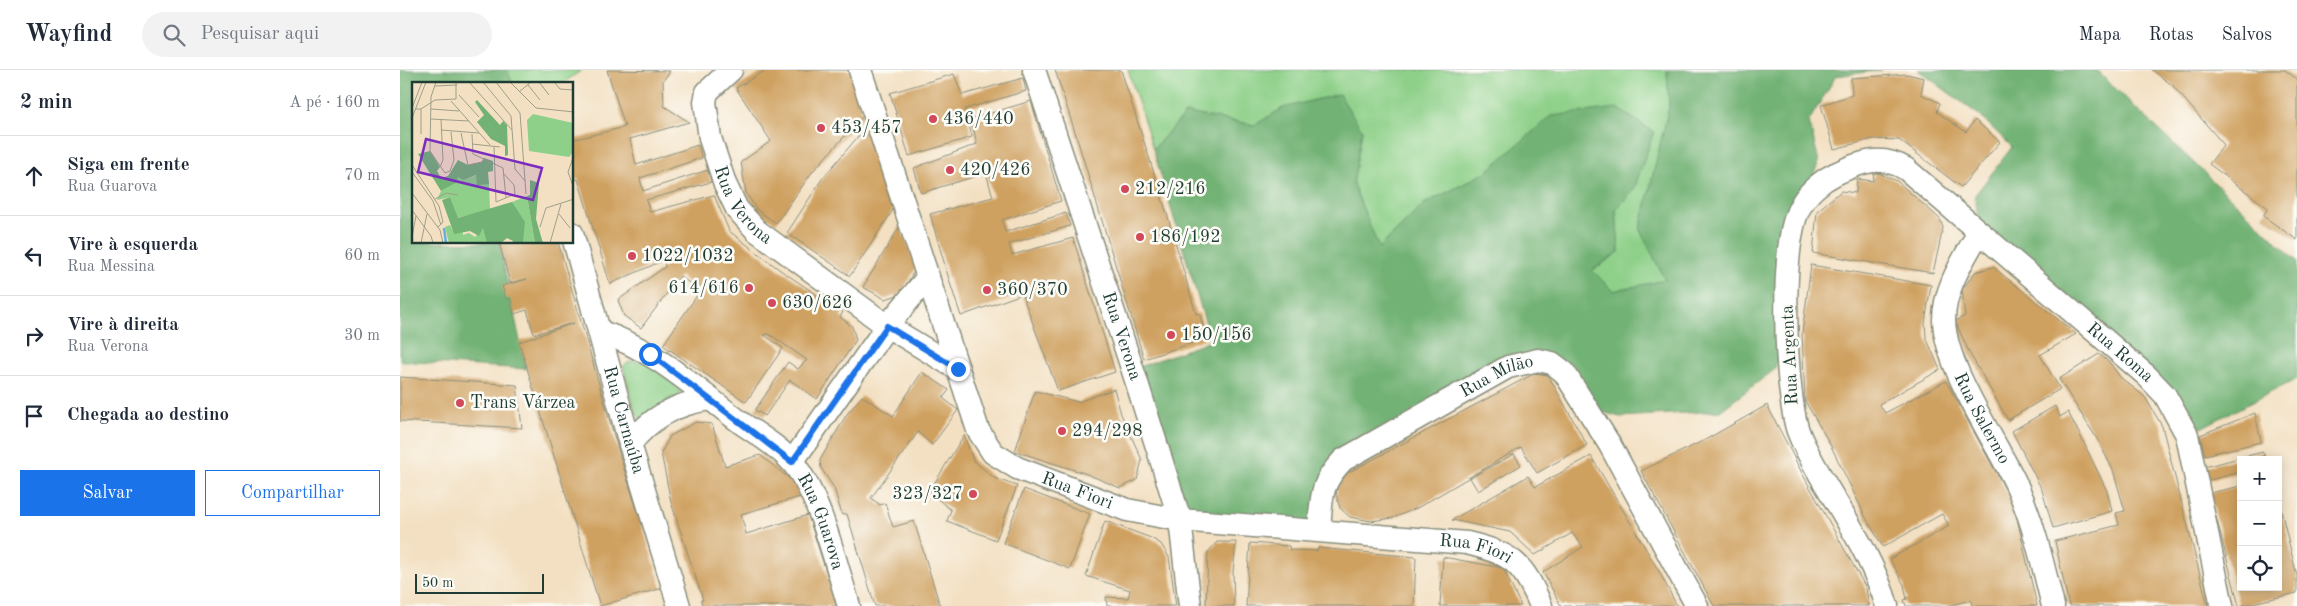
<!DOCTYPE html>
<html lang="pt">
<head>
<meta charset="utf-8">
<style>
	:root { --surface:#fff; --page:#f2f2f3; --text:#1f2937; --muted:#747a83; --line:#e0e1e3; --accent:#1a73e8 }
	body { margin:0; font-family:"Old Standard TT",serif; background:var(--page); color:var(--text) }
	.controls { position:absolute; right:15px; bottom:15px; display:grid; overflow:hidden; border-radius:0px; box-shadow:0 2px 12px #0003 }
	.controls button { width:45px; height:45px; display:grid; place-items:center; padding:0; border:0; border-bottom:1px solid var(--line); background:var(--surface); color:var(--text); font:25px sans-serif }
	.scale { position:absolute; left:15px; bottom:12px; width:129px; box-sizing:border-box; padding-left:5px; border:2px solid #1f3d34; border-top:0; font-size:14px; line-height:18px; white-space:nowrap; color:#1f3d34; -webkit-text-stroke:4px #fdfcf7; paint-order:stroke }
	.stop { position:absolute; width:15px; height:15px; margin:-11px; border:4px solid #1a73e8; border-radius:50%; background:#fff }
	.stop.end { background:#1a73e8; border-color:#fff; box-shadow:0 1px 5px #0008 }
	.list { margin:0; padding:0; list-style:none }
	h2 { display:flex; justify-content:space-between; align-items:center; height:65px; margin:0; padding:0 20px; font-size:21px }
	h2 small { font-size:16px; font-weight:400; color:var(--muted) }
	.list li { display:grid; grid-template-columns:32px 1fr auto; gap:15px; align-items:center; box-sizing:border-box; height:80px; padding:0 20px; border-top:1px solid var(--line) }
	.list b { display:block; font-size:19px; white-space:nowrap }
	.list p { margin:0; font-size:16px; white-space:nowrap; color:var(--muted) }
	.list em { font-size:16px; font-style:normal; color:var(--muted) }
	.actions { display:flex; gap:10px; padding:15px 20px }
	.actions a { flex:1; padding:11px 0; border:1px solid var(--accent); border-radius:0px; text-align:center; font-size:18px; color:var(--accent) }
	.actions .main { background:var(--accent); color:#fff }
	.icon { flex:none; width:28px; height:28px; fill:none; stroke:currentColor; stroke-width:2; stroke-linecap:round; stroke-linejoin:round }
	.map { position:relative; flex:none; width:1897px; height:536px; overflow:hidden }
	header { display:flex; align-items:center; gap:30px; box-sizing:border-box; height:70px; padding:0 25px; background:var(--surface); border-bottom:1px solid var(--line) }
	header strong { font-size:24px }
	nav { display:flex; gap:28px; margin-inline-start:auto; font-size:18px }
	.search { width:350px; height:45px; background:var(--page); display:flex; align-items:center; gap:12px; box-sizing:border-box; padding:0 18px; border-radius:28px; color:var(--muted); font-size:19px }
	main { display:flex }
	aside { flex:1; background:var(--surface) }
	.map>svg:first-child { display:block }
	.green { fill:#8ed089; stroke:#56865e }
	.forest { fill:#72b275; stroke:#487854 }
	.building { fill:#cfa161 }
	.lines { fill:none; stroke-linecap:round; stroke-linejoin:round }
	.minor-casing { stroke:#898e7b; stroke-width:25 }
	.minor { stroke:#fff; stroke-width:22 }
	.route { stroke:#1a73e8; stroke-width:6 }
	.poi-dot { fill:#d1495b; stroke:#fdfcf7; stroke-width:2 }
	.labels { text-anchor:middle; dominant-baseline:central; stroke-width:5; stroke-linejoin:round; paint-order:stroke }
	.poi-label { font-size:18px; fill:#1f3d34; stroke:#fdfcf7; text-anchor:start }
	.street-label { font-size:18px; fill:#1f3d34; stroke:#fdfcf7 }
	.inset-river { fill:none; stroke:#66b0de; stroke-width:2.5 }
	.inset-road { fill:none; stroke:#9e9f89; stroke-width:1 }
	.view { fill:#7b2cbf; fill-opacity:0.15; stroke:#7b2cbf; stroke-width:2.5 }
	.inset-edge { fill:none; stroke:#1f3d34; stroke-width:2.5 }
</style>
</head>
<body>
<header>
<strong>Wayfind</strong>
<div class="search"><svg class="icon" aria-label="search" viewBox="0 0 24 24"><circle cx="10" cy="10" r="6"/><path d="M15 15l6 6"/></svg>Pesquisar aqui</div>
<nav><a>Mapa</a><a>Rotas</a><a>Salvos</a></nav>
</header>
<main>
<aside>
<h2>2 min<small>A pé · 160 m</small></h2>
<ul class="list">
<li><svg class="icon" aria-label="ahead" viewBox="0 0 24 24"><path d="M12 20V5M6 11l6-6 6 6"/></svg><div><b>Siga em frente</b><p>Rua Guarova</p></div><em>70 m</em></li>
<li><svg class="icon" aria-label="left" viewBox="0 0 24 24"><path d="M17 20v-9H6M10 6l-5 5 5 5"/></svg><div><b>Vire à esquerda</b><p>Rua Messina</p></div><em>60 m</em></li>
<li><svg class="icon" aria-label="right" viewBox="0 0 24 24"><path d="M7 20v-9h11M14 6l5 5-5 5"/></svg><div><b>Vire à direita</b><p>Rua Verona</p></div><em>30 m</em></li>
<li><svg class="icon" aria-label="arrive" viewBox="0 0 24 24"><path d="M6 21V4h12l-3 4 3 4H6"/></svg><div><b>Chegada ao destino</b></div></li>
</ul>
<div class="actions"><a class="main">Salvar</a><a>Compartilhar</a></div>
</aside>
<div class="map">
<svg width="1897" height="536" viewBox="0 0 1897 536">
	<rect width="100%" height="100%" fill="#fdfcf7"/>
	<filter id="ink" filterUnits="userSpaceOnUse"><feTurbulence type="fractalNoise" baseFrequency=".02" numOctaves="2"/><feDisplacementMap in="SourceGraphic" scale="10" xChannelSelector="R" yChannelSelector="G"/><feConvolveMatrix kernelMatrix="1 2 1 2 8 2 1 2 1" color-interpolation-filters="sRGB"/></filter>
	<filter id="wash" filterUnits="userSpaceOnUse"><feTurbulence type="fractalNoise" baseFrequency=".0096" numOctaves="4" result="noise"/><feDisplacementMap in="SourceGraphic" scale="20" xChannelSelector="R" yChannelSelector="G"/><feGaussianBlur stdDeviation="1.12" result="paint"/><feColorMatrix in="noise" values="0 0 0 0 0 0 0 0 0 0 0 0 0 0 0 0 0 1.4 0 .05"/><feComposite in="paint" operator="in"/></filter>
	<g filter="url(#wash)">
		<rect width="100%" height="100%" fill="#f3e0c2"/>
		<g class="green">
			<path d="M105 0H182L162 14H111Z"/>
			<path d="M728 0H1267L1269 37 1240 160 1266 210 1213 221 1192 201 1219 182 1216 140 1234 119 1151 46 1085 103 1024 134 979 179 953 114 962 60 883 38 855 55 786 43 753 79Z"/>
			<path d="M231 291 245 292 281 320 275 332 242 351 235 341 223 296Z"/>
		</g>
		<g class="forest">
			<path d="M0 0H107L113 14H14V172L99 173 126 299 0 291Z"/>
			<path d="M1267 0H1482L1436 6 1409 51 1419 92 1399 138 1388 263 1374 300 1320 341 1220 347 1187 338 1138 290 943 390 919 460 780 450 733 299 811 271 753 79 786 43 855 55 883 38 939 24 962 60 953 114 979 178 1024 134 1085 103 1151 46 1217 38 1254 62 1234 119 1216 140 1219 182 1192 200 1213 221 1265 210 1240 160 1269 37Z"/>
			<path d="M1518 0H1696L1897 191V309L1787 365 1776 323 1579 162 1575 125 1612 77 1579 45Z"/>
		</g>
		<g id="blocks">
			<g class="building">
				<path d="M207 0 270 1 263 11 264 36 289 52 230 69 236 95 298 75 302 88 240 108 243 121 308 100 311 112 246 130 250 142 314 125 329 161 380 200 443 242 440 247 452 256 456 270 417 329 390 310 365 346 355 340 388 292 398 299 407 290 369 264 364 265 383 278 346 332 263 275 300 221 280 206 241 258 224 246 218 230 265 197 264 190 210 214 178 109 175 110 172 102V70L225 57Z"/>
				<path d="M366 0H451L463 46 413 101 376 153 357 140 346 123 341 92 371 71 336 18Z"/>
				<path d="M655 0H721L768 147 796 244 799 243 807 268 744 289 676 65Z"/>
				<path d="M1752 0H1885L1897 9V170L1863 146 1868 138 1809 94 1824 75 1772 15Z"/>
				<path d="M554 4 562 25 623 8 626 21 565 39 572 67 509 86 490 23Z"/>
				<path d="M1507 4 1524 8 1521 24 1540 33 1537 42 1566 62 1575 50 1600 72 1561 117 1499 70 1473 69 1434 79 1421 35 1452 25 1451 8Z"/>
				<path d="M631 31 661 131 602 150 605 162 666 143 670 156 609 174 612 185 673 168 715 302 658 321 622 224 561 246 551 216 530 144 593 127 586 103 521 123 514 98 577 74 571 49Z"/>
				<path d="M467 56 493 140 450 206 387 163 422 109Z"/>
				<path d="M1474 101 1497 111 1540 149 1543 158 1533 203 1413 183 1417 141 1441 121 1456 123 1457 109 1473 111Z"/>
				<path d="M500 156 517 196 501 224 485 229 463 217Z"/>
				<path d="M99 172H158L219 383 262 518 200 536 119 272 174 253 134 264 127 240 114 244 110 228 106 229 102 216 127 209 110 213Z"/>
				<path d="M1411 195 1531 215 1525 253 1526 267 1540 300 1479 334 1485 343 1546 311 1614 435 1637 536H1572L1571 530 1547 536H1506L1504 530 1507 529 1504 515 1490 489 1549 456 1542 444 1483 477 1465 446 1430 374 1405 331 1402 263Z"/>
				<path d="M1593 197 1676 264 1640 285 1660 319 1608 350 1570 284 1555 251 1565 246 1562 220 1575 202Z"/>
				<path d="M1699 284 1710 293 1720 307 1745 327 1762 356 1808 536H1669L1655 471 1719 455 1716 443 1725 441 1713 400 1699 372 1659 309Z"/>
				<path d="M522 302 549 320 543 328 558 340 532 375 518 362 471 428 480 435 485 433 493 457 514 451 540 536H475L447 444 442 445 434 418 421 398 420 390 447 344 462 326 493 346Z"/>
				<path d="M1135 303 1148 305 1187 375 1137 403 1121 377 1017 438 993 448 971 451 950 447 940 438 936 425 940 407Z"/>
				<path d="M0 307 117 315 122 358 0 351Z"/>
				<path d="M714 319 721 344 742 390 737 410 720 418 687 404 615 381 635 321 678 332Z"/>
				<path d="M1367 335 1402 403 1466 518 1469 536H1314L1241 401 1305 370Z"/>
				<path d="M1655 336 1660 347 1668 342 1681 367 1707 421 1712 441 1653 458 1642 420 1612 361Z"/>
				<path d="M1855 343 1861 372 1805 385 1800 365Z"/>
				<path d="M296 352 312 354 325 396 360 385 395 413 400 427 341 444 346 464 408 445 437 536H302L301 530H303L271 432 261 383 270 366Z"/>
				<path d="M564 365 573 390 594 408 617 416 596 470 547 451 551 440 529 422Z"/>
				<path d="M1863 382 1865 390H1841V402L1809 410 1804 397Z"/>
				<path d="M1114 384 1121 395 1078 421 1070 408Z"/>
				<path d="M1191 386 1260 503 1277 536H1161L1143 502 1183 477 1172 463 1135 485 1110 462 1052 450 1128 406 1135 417Z"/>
				<path d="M1841 416V517H1878L1879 432 1897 506V523L1839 536 1810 423Z"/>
				<path d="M624 419 690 444 670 499 603 473Z"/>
				<path d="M705 451 751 468 761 474 769 487 776 536H707L706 527 728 528 730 520 686 506Z"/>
				<path d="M817 472H836L833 502 834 536H806L808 482Z"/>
				<path d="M850 473 889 476 890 480 917 481 918 478 1016 487 1014 536H846Z"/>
				<path d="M1043 487 1103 498 1121 536H1040Z"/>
			</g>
		</g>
	</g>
	<g filter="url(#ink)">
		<use href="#blocks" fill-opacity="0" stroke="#898e7b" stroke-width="1"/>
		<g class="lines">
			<defs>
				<g id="minor">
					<path id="s1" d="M331 0 307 22 305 32 310 68 325 114 337 139 357 161 487 256 558 299"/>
					<path id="s2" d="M460 0 578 360 593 383 617 398 727 440 780 450 1067 473C1112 484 1123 492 1141 536"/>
					<path id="s3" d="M634 0 736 310 780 450 790 536"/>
					<path id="s4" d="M1579 162C1564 189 1544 218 1544 250 1545 298 1596 370 1617 416 1634 454 1643 495 1653 536"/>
					<path id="s5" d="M172 163 230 374 279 536"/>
					<path id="s6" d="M201 262C254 279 296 319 340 352 357 364 378 376 392 392 420 424 436 495 449 536"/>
					<path d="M230 374C250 348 278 333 310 329"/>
					<path d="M392 392 487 256 528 207"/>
					<path id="s7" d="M919 460C922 427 919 415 943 390L1108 297 1138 290 1152 293 1164 302 1210 375 1297 536"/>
					<path id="s8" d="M1487 536C1474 492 1449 454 1426 415 1416 398 1405 380 1398 361 1385 322 1379 173 1400 137 1407 123 1421 111 1435 104 1460 92 1481 84 1506 99L1747 306 1765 325 1787 365 1822 536"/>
				</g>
			</defs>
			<use href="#minor" class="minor-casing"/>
			<use href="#minor" class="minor"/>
		</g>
	</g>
	<g class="lines" filter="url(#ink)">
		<path class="route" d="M250 284 392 392 487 256 558 299"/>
	</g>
	<g class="poi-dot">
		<circle cx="533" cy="49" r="5"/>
		<circle cx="421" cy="58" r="5"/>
		<circle cx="550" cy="100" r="5"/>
		<circle cx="725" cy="119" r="5"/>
		<circle cx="740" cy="167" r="5"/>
		<circle cx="232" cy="186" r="5"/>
		<circle cx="349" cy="218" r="5"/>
		<circle cx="587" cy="220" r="5"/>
		<circle cx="372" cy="233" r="5"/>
		<circle cx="771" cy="265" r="5"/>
		<circle cx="60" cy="333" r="5"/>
		<circle cx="662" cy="361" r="5"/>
		<circle cx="573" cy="424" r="5"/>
	</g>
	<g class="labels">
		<g class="poi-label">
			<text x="543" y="49">436/440</text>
			<text x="431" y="58">453/457</text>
			<text x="560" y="100">420/426</text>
			<text x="735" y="119">212/216</text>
			<text x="750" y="167">186/192</text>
			<text x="242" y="186">1022/1032</text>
			<text x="339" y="218" text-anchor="end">614/616</text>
			<text x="597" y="220">360/370</text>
			<text x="382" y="233">630/626</text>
			<text x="781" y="265">150/156</text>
			<text x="70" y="333">Trans Várzea</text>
			<text x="672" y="361">294/298</text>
			<text x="563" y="424" text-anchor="end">323/327</text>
		</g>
		<g class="street-label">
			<text stroke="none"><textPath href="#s1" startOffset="155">Rua Verona</textPath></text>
			<text stroke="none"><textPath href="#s3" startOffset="280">Rua Verona</textPath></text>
			<text stroke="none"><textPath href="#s8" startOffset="829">Rua Roma</textPath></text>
			<text transform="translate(1390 285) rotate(-93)">Rua Argenta</text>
			<text stroke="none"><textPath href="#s7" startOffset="252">Rua Milão</textPath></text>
			<text stroke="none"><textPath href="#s4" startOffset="202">Rua Salermo</textPath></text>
			<text stroke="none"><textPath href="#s5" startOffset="194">Rua Carnaúba</textPath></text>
			<text stroke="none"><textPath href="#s2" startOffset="499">Rua Fiori</textPath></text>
			<text stroke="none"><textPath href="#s6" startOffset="299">Rua Guarova</textPath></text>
			<text stroke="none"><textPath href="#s2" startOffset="904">Rua Fiori</textPath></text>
		</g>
	</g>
	<g transform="translate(12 12)">
		<rect width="161" height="161" fill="#f3e0c2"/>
		<path d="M121 32 161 41V70L157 75 117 69 115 38ZM48 86 52 88V98L65 93 70 102H77L78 128 45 136 38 115 25 118 29 109 44 101ZM115 114 123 161H108L111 160 100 120ZM38 143 42 151 51 150V153L57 151 63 155 71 146 77 158 75 161H37L33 145Z" fill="#8ed089"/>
		<path d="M65 18 88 43 91 39 95 43 96 73 93 74V64L79 57 65 40 72 33 63 20ZM18 69 28 85 25 89 29 96 36 94 46 78 56 83 70 80 72 76 81 79V89L76 90 77 102 65 103 64 93 52 98 46 95 44 101 29 109 6 72ZM118 98 127 101 124 137 131 161H123L115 114 118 113ZM38 115 46 136 100 120 113 140 111 160 100 161 101 159 95 156 89 161H75L71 146 67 154 58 149 42 152 30 118Z" fill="#72b275"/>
		<path class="inset-river" d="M32 146 34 161"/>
		<path class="inset-road" d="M24 0 19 15 18 69 33 91 38 89 42 78 39 50M57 0 100 48M71 0 99 34 103 87 113 99M84 0 108 31 114 112M98 0 124 26 162 30M127 0 137 13M142 0 148 7 162 8M116 3 128 18M23 4 45 3M107 10 119 0M47 13 67 35M39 19 78 63M0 26 10 0M4 27H9L23 18 44 17V0M19 27 47 29M0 36 14 0M19 37 57 39M29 48 67 51M49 51 56 83 70 80 72 76M9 52V27M60 52 61 72 91 86 94 116M60 62 88 65M82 65 84 120 103 112 102 103 92 92M162 73 156 90 162 107M0 83 27 124 31 140 26 145M28 85 31 78 29 38M0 90 21 119 29 143M0 111 28 148 31 161M23 117 34 111 46 113M0 128 19 154 21 161M147 132 158 146M128 145 134 126 162 117M0 155 4 134M9 161 15 132M138 161 149 122"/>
		<path class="view" d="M14 57 130 86 121 118 6 90Z"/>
		<rect width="161" height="161" class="inset-edge"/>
	</g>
</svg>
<div class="controls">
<button>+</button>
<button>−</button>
<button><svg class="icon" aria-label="locate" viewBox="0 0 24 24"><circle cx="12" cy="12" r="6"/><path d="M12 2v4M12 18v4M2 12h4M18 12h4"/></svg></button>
</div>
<div class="scale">50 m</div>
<div class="stop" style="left:250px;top:284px"></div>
<div class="stop end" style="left:558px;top:299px"></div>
</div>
</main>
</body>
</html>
